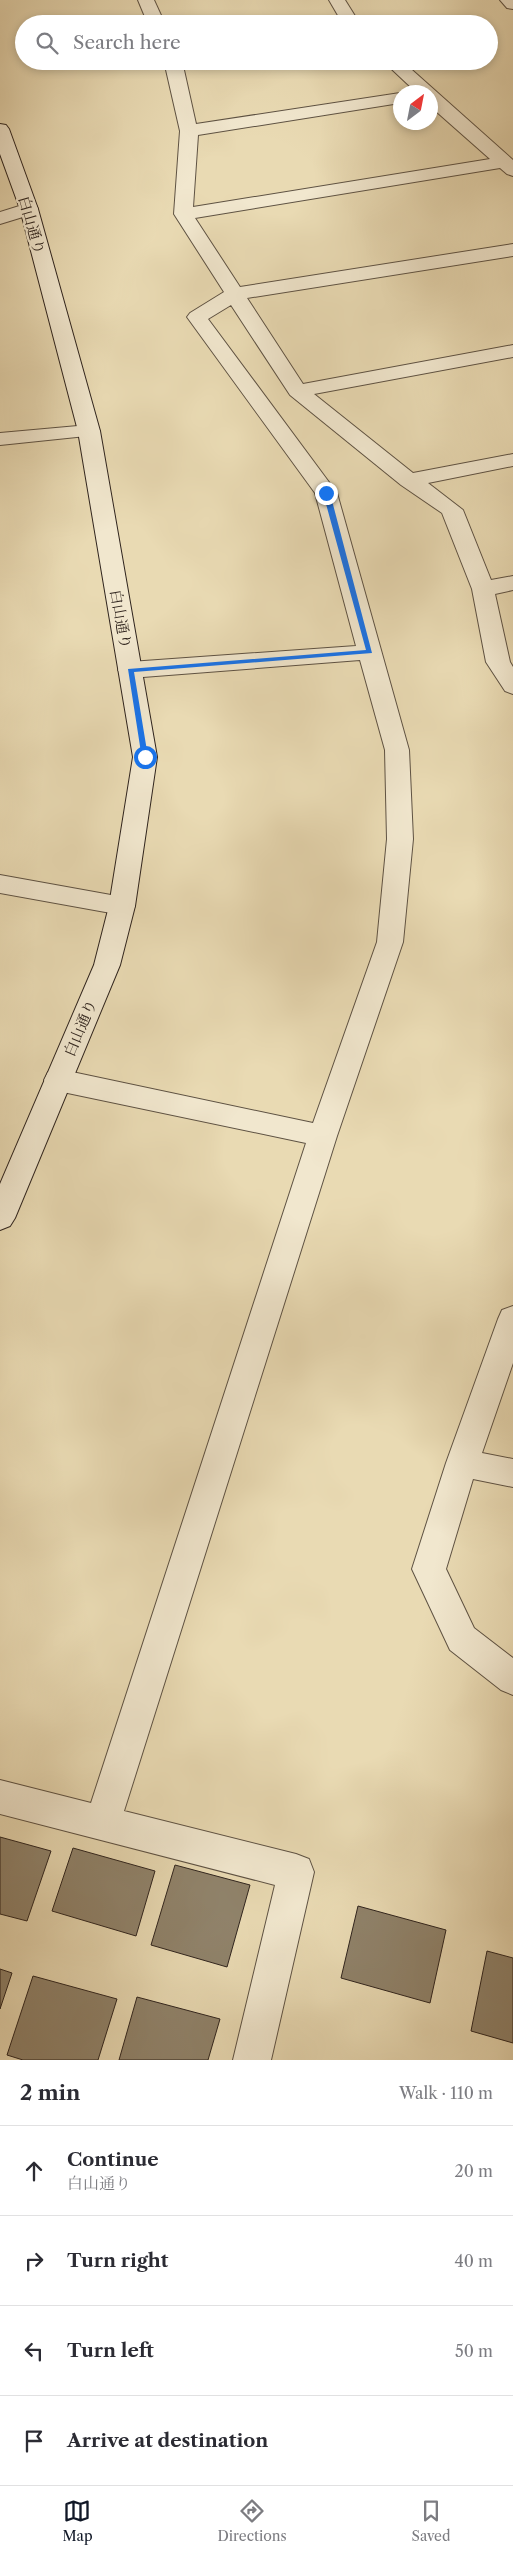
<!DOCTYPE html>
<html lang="en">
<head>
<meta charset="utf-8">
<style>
	:root { --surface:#fff; --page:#f2f2f3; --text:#2b2b33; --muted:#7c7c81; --line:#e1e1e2; --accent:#111827 }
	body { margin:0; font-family:"Libre Caslon Text","Noto Serif JP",serif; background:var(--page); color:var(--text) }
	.compass { position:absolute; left:393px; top:85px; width:45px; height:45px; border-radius:50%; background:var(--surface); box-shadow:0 2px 8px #0003; rotate:32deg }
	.stop { position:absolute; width:15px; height:15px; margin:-11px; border:4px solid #1a73e8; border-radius:50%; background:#fff }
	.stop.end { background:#1a73e8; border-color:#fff; box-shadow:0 1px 5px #0008 }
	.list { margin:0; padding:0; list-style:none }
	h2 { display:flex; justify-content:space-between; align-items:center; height:65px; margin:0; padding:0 20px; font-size:21px }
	h2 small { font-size:16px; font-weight:400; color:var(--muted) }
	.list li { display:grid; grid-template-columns:32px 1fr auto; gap:15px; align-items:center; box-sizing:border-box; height:90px; padding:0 20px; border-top:1px solid var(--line) }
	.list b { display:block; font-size:19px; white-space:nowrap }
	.list p { margin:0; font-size:16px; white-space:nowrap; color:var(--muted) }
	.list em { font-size:16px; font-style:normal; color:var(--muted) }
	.icon { flex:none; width:28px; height:28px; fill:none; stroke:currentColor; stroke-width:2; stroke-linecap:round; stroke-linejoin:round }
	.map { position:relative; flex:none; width:513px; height:2060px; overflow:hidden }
	.search { position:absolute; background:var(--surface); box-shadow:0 2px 8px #0003; left:15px; right:15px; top:15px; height:55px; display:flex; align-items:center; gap:12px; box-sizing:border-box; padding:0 18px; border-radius:28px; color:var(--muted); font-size:19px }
	.sheet { height:425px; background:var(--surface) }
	nav { display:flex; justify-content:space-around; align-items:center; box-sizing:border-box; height:70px; border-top:1px solid var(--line); background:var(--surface); font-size:14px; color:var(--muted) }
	nav a { display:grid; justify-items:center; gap:2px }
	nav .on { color:var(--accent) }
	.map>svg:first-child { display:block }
	.building { fill:#90836b; stroke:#2f241e }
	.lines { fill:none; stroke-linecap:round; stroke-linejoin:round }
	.street-casing { stroke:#5e5243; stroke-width:2 }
	.secondary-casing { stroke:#2f241e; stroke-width:2 }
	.street { fill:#f1e7ce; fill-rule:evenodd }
	.secondary { fill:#f1e7ce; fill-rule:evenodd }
	.route { fill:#1a73e8 }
	.labels { text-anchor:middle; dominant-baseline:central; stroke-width:4.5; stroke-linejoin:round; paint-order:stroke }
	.street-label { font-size:15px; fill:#2f241e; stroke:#f1e7ce }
</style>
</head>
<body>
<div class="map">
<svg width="513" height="2060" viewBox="0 0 513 2060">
	<rect width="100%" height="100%" fill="#e9dab3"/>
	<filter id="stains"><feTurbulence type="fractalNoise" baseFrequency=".004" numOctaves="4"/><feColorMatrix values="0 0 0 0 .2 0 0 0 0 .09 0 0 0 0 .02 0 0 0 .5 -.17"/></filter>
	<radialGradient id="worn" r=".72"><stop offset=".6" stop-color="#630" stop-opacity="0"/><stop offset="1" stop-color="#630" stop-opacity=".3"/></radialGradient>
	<g class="building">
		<path d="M0 1837 51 1851 27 1921 0 1914Z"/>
		<path d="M73 1848 155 1871 136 1936 52 1911Z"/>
		<path d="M175 1865 250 1885 227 1967 151 1945Z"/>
		<path d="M358 1906 446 1930 430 2003 341 1978Z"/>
		<path d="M487 1951 513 1958V2043L471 2031Z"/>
		<path d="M0 1969 12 1973 0 2009Z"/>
		<path d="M33 1976 117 1999 98 2060H23L7 2055Z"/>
		<path d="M137 1997 220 2019 208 2060H119Z"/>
	</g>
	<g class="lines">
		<defs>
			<g id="street">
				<path d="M138 0H154L165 24H148Z"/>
				<path d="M329 0H345L360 24H343Z"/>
				<path d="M500 0H513V9L507 8Z"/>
				<path d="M164 61H182L196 124 400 93V103L198 135 193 207 490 159 430 106V92H416L383 61H402L513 160V176L507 174 500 168 195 218 240 287 513 244V256L247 298 303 384 513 345V357L314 394 413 473 513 454V466L428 483 463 510 491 580 513 576V590L495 594 510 662 513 667V694L505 691 486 662 472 589 442 513 401 485 290 395 231 305 208 319 337 493 409 750 413 839 403 942 337 1136 124 1811 296 1854 309 1859 314 1872 271 2060H233L275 1885 0 1814V1780L91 1803 306 1143 58 1091 48 1088 44 1080 48 1072 58 1069 313 1123 377 942 387 839 385 750 360 660 130 678 122 675 118 670 122 665 130 662 356 646 315 493 187 317 190 313 224 292 174 214 180 131Z"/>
				<path d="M29 203 36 205 38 209 36 213 0 224V212Z"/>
				<path d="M89 425 96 427 100 431 96 435 0 445V433Z"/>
				<path d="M0 875 122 897 131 899 135 906 131 913 122 915 0 893Z"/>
				<path d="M513 1306V1363L482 1453 513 1459V1487L473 1479 446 1569 474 1628 513 1658V1695L501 1690 450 1650 412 1569 446 1463 498 1319 502 1310Z"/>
			</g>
			<path id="secondary" d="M0 124 6 125 9 129 38 209 100 431 157 757 135 906 120 965 15 1218 10 1226 0 1230V1184L94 965 109 906 133 757 78 431 20 209 0 154Z"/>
		</defs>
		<use href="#street" class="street-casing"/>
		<use href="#secondary" class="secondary-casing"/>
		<use href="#street" class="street"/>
		<use href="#secondary" class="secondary"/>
	</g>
	<path class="route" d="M326 491 330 493 372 653 134 672 148 757 142 759 128 669 366 650 323 493Z"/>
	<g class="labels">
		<g class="street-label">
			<text transform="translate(32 225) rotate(74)">白山通り</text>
			<text transform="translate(121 619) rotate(80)">白山通り</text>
			<text transform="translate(80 1028) rotate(-67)">白山通り</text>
		</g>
	</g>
	<rect width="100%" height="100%" filter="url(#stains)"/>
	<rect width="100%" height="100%" fill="url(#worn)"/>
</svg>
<svg class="compass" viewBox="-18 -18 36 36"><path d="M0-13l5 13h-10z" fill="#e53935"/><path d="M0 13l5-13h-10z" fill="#7c7c81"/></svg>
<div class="stop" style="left:145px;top:757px"></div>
<div class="stop end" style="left:326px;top:493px"></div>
<div class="search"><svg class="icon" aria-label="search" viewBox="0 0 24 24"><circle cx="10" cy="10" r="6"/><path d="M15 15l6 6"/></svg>Search here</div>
</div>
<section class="sheet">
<h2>2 min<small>Walk · 110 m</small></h2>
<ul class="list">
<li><svg class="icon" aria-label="ahead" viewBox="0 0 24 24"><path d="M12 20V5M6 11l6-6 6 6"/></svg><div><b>Continue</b><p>白山通り</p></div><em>20 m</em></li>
<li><svg class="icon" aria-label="right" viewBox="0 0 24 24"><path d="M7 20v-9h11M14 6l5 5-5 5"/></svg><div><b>Turn right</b></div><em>40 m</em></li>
<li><svg class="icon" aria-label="left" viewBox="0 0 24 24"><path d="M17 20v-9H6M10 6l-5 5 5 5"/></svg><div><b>Turn left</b></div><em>50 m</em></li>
<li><svg class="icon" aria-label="arrive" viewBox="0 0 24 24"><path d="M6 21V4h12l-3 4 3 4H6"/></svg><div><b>Arrive at destination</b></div></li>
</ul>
</section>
<nav>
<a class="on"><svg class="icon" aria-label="map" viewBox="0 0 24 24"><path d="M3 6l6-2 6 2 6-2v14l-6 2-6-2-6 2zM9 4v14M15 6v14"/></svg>Map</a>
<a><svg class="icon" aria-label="directions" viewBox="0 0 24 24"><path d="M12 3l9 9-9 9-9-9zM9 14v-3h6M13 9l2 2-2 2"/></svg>Directions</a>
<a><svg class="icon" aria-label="saved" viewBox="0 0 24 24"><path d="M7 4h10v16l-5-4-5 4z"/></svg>Saved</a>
</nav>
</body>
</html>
